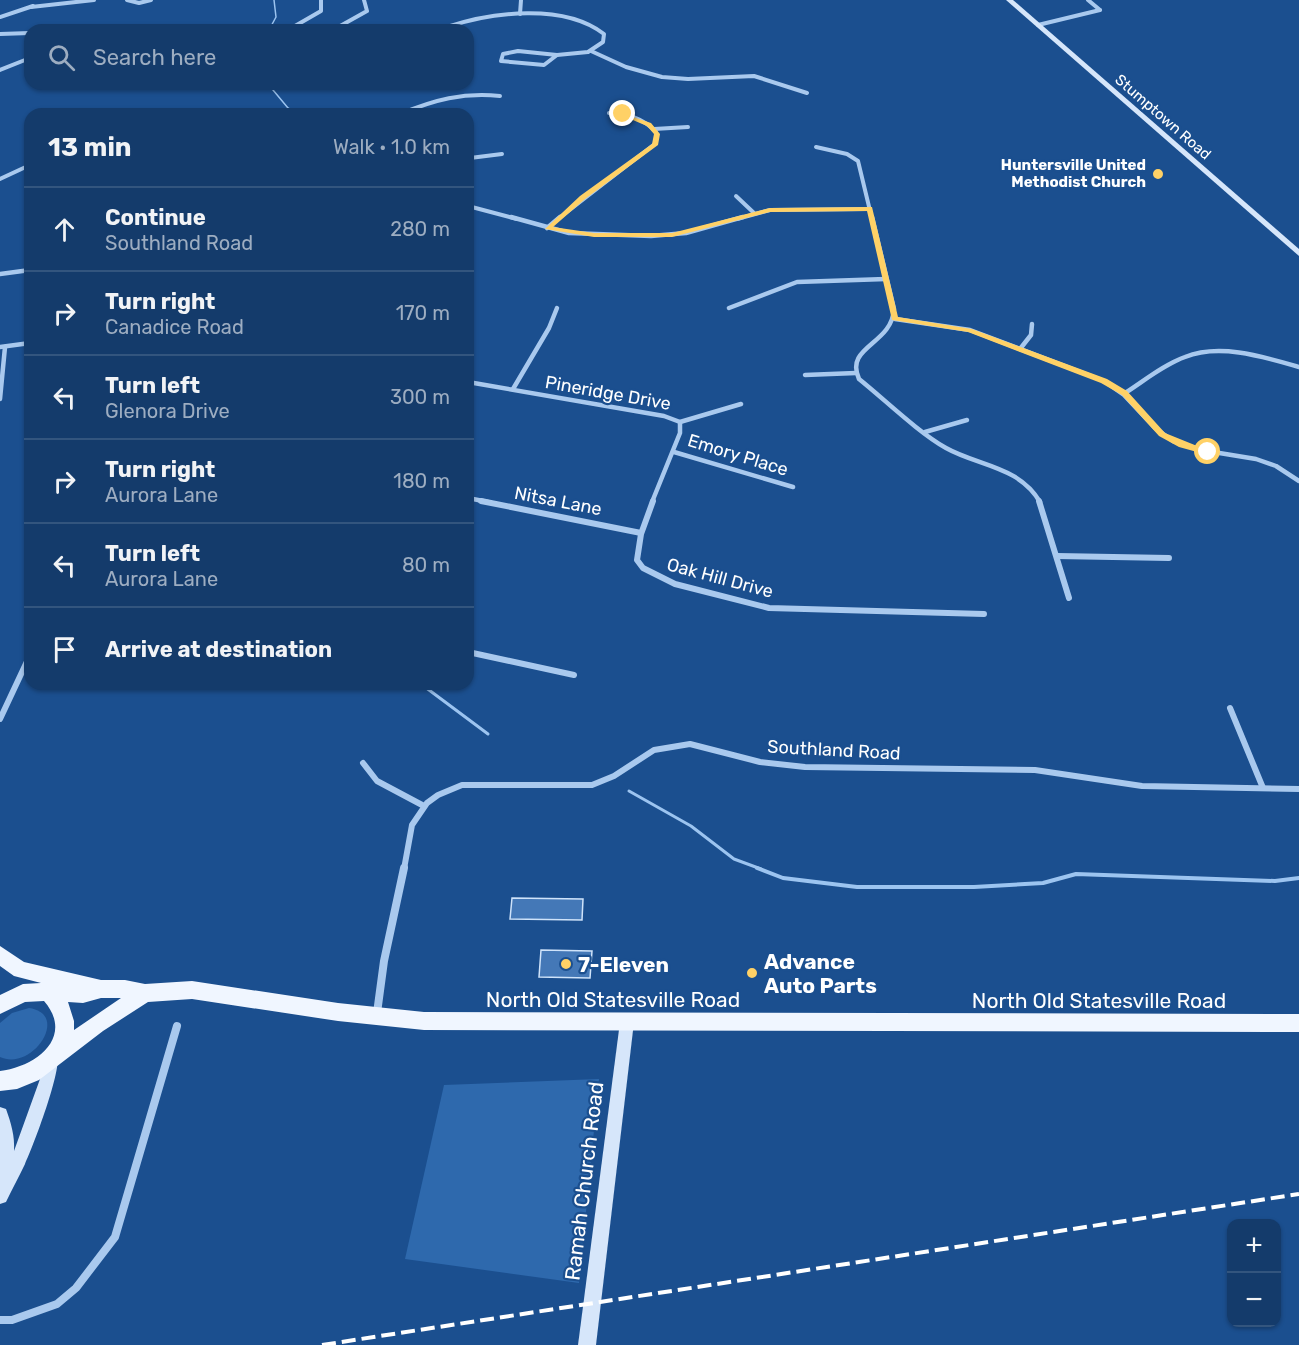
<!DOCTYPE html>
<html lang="en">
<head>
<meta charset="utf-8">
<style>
	:root { --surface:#143b6b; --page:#1d4271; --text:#f1f3f6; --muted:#9dadc1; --line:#33557e }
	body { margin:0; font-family:Rubik,sans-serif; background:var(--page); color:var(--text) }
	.controls { position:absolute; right:18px; bottom:18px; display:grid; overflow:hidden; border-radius:12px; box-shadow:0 2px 4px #0004 }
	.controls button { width:54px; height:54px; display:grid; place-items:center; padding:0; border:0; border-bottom:2px solid var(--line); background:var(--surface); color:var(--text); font:30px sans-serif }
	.stop { position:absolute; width:18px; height:18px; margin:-14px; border:4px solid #ffd166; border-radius:50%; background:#fff }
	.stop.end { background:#ffd166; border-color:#fff; box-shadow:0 2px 6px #0008 }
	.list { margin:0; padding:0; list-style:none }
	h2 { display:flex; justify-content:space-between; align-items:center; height:78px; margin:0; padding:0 24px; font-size:26px }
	h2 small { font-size:20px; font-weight:400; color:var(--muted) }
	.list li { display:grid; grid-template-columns:39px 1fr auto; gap:18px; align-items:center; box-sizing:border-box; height:84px; padding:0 24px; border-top:2px solid var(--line) }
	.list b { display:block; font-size:22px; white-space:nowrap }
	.list p { margin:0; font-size:20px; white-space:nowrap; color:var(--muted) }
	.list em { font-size:20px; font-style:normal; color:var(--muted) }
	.icon { flex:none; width:33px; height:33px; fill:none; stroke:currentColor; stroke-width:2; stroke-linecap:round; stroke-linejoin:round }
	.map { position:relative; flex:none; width:1299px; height:1345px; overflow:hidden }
	.search { position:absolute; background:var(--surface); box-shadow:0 2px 4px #0004; left:24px; top:24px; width:450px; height:66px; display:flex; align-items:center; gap:15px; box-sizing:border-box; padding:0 21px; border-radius:18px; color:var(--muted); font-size:22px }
	.panel { position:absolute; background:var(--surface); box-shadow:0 2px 4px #0004; left:24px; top:108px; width:450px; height:582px; border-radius:18px }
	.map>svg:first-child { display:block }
	.green { fill:#2e69ad }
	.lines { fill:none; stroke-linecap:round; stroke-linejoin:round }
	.stream-far2 { stroke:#9cc4f0; stroke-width:1.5 }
	.stream-far1 { stroke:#9cc4f0; stroke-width:3 }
	.stream { stroke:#9cc4f0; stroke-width:4 }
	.building { fill:#4478b7; stroke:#cfe3fa; stroke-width:1.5 }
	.street-far3 { stroke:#a9c9ee; stroke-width:4 }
	.street-far2 { stroke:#a9c9ee; stroke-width:4.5 }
	.street-far1 { stroke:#a9c9ee; stroke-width:6 }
	.street { stroke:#a9c9ee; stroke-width:8 }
	.secondary { fill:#d6e6fa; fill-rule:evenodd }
	.primary { fill:#f0f6ff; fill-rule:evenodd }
	.rail { stroke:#fff; stroke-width:4; stroke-dasharray:14 6; stroke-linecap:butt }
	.route { fill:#ffd166 }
	.poi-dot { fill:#ffd166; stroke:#1b4f8f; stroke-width:2 }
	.labels { text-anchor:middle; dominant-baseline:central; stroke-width:4.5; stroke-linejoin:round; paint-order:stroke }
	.far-street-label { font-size:15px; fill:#fff; stroke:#1b4f8f }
	.far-poi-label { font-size:15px; font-weight:bold; fill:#fff; stroke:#1b4f8f; text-anchor:end }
	.street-label { font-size:18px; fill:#fff; stroke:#1b4f8f }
	.near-poi-label { font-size:21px; font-weight:bold; fill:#fff; stroke:#1b4f8f; text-anchor:start }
	.near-street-label { font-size:21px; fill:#fff; stroke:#1b4f8f }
</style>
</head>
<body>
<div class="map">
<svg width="1299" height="1345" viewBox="0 0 1299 1345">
	<rect width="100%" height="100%" fill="#1b4f8f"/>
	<g class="green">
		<path d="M29 1008C71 1014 32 1072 0 1057V1023L12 1013Z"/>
		<path d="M599 1079 579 1283 405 1259 444 1085Z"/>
	</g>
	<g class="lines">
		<g class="stream-far2">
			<path d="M269 30 276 17 274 0"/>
			<path d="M268 84 288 108 298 114"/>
		</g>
		<g class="stream-far1">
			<path d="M421 684 488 734"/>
			<path d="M629 791 691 826 734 859 761 869"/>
		</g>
		<path class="stream" d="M757 868 783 878 857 887H974L1043 883 1076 874 1275 881 1299 878"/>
	</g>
	<g class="building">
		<path d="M512 898 583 899 582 920 510 919Z"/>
		<path d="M541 950 592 951 590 978 539 977Z"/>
	</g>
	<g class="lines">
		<g class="street-far3">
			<path d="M127 0 139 3 151 0"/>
			<path d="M1088 0 1100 10"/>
			<path d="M31 7 94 0"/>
			<path d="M520 14 521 0"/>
			<path d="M0 17 33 6"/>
			<path d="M1038 25 1100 10"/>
			<path d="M447 27C492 12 564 3 604 34L603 42 588 52 557 55"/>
			<path d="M288 30 321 11V0"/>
			<path d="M333 30 367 11 364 0"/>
			<path d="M422 30 447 27 446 30"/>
			<path d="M0 34 30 33"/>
			<path d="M518 51 557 55 544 65 501 61 503 54Z"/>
			<path d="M591 51 626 67 662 77 688 79 754 76 807 93"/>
			<path d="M0 70 30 58"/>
			<path d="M400 114C434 100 463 92 500 96"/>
			<path d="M654 129 688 127"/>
			<path d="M816 147 847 154 858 161 872 219"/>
			<path d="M468 155 471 163 468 171"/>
			<path d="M470 158 502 154"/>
			<path d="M0 179 30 165"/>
			<path d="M736 196 754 213"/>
			<path d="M468 206 517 219"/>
			<path d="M558 219 656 143V132C643 118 628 114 609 113"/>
			<path d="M737 219 770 210 870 209"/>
		</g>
		<g class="street-far2">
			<path d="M511 217 569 233 651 236 686 233 743 217"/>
			<path d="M872 217 894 309C892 345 844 346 859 379 884 399 919 433 946 448 978 466 1019 466 1040 502"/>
			<path d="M547 228 560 217"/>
			<path d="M0 274 30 270"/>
			<path d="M729 308 797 282 886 279"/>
			<path d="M895 319 970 330 1104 381 1124 395 1155 428 1173 441 1201 450 1256 459 1276 466 1299 481"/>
			<path d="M0 347 30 343"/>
			<path d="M1020 349 1031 335 1032 324"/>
			<path d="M805 375 856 373"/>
			<path d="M468 382 664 416 680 422 741 404"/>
			<path d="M513 389 549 328 557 308"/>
			<path d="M1125 393C1144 381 1163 365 1185 357 1220 343 1264 357 1299 367"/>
			<path d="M0 399 5 347"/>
			<path d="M925 432 967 420"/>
			<path d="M674 452 793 487"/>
			<path d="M468 498 488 502"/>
			<path d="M652 502 680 433V422"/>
		</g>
		<g class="street-far1">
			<path d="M481 501 641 533"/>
			<path d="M653 501 641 534 637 560 643 568 675 584 769 608 984 614"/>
			<path d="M1039 501 1069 598"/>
			<path d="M1057 556 1169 558"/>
			<path d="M468 652 574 675"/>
			<path d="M1230 708 1263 788"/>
			<path d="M0 719 30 655"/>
			<path d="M363 763 377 781 424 806"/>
			<path d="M404 869 412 825 427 803 438 795 462 785H592L614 776 654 750 690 744 760 762 805 767 1035 770 1142 786 1299 789"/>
		</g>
		<g class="street">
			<path d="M377 1013 384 961 404 868"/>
			<path d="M0 1320H12L57 1304 76 1288 115 1237 177 1026"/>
		</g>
		<g class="secondary">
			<path d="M1006 0H1013L1299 249V256Z"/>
			<path d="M627 1015 632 1017 634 1022 596 1345H578L620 1022 622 1017Z"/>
			<path d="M52 1051 57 1054C63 1068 33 1147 25 1164 19 1177 12 1189 6 1202L0 1204V1107L6 1109C11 1123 15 1136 14 1151L40 1079 47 1054Z"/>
		</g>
		<path class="primary" d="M0 946 24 962 101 980H125L145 984 192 981 338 1003 424 1012 1299 1014V1032L424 1030 338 1021 192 999 148 1002 103 1031 39 1080 17 1089 0 1091V1071C36 1067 75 1037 44 1001L25 1002 0 1014V995L23 984 41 983 14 976 0 966ZM101 998H121L74 1030V1021L68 1002 83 1003Z"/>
		<path class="rail" d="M322 1345 1299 1194"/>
	</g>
	<path class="route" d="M621 113 651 123 660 134 658 145 585 199 553 227 594 233H672L770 208 872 207 898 317 972 329 1107 379 1127 391 1165 433 1212 452 1208 455 1179 447 1159 436 1122 395 1101 383 968 332 892 320 867 211 770 212 672 237H594L545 229 580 196 652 144 654 134 647 126 621 115Z"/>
	<g class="poi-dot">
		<circle cx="1158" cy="174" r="6"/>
		<circle cx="566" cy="964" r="6"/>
		<circle cx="752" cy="973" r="6"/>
	</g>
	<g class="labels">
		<g class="far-street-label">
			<text transform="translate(1163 117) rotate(41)">Stumptown Road</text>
		</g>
		<g class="far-poi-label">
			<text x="1146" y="165">Huntersville United<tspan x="1146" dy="17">Methodist Church</tspan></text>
		</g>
		<g class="street-label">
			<text transform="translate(608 393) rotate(10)">Pineridge Drive</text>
			<text transform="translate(738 455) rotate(17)">Emory Place</text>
			<text transform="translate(558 501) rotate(11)">Nitsa Lane</text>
			<text transform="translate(720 578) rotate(15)">Oak Hill Drive</text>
			<text transform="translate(834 750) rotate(3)">Southland Road</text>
		</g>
		<g class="near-poi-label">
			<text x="764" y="961">Advance<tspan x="764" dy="24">Auto Parts</tspan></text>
			<text x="578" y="964">7-Eleven</text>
		</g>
		<g class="near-street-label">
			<text x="613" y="999">North Old Statesville Road</text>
			<text x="1099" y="1000">North Old Statesville Road</text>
			<text transform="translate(584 1181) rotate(-83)">Ramah Church Road</text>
		</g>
	</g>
</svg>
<div class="controls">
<button>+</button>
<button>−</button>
</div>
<div class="stop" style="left:1208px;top:452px"></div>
<div class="stop end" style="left:623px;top:114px"></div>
<div class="search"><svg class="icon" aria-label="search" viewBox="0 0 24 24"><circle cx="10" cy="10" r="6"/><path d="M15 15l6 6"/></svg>Search here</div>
<section class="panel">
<h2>13 min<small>Walk · 1.0 km</small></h2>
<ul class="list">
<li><svg class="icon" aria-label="ahead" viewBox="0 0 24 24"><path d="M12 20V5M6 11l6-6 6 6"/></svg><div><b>Continue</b><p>Southland Road</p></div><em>280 m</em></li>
<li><svg class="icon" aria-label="right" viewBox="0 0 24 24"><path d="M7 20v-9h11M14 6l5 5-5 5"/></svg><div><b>Turn right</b><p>Canadice Road</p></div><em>170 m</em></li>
<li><svg class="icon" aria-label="left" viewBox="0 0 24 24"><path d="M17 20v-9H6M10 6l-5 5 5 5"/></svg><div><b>Turn left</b><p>Glenora Drive</p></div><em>300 m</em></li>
<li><svg class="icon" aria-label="right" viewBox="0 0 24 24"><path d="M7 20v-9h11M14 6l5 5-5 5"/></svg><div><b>Turn right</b><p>Aurora Lane</p></div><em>180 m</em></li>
<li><svg class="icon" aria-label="left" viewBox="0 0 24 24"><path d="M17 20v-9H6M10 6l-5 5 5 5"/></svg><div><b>Turn left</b><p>Aurora Lane</p></div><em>80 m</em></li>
<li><svg class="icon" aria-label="arrive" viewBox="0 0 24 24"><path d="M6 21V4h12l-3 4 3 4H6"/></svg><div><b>Arrive at destination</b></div></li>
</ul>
</section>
</div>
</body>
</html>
